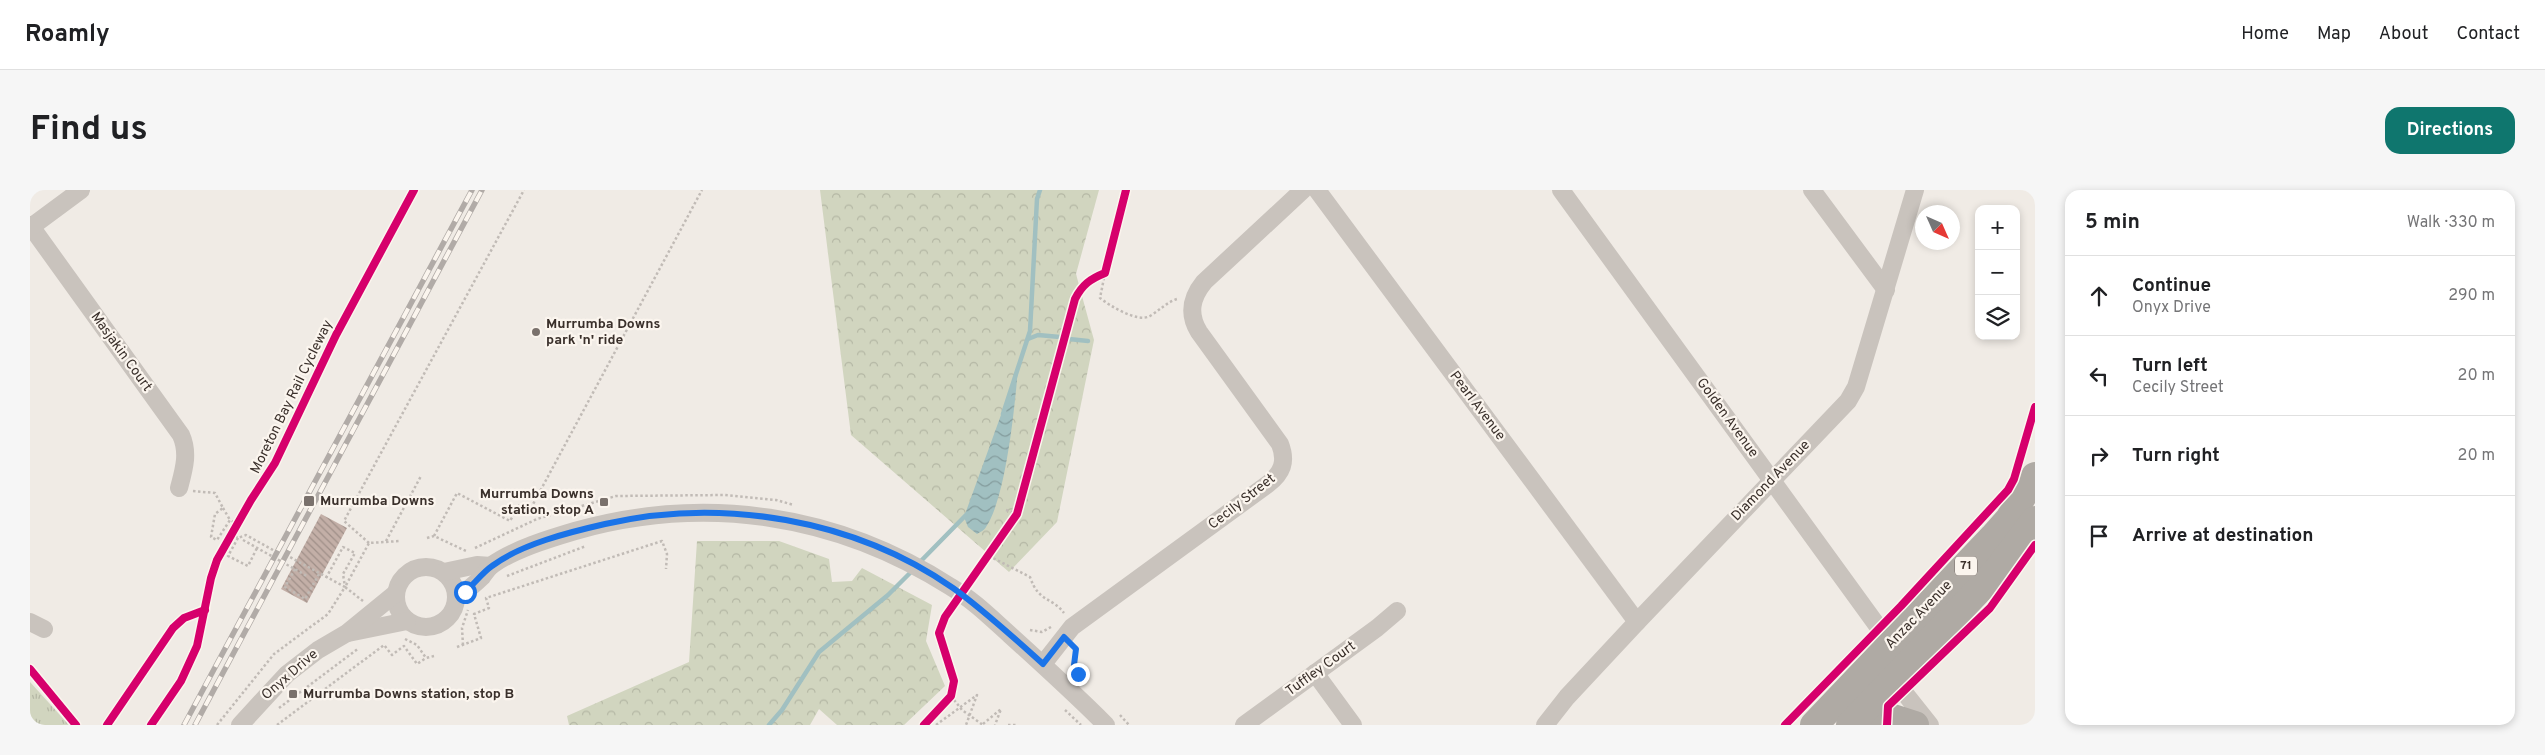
<!DOCTYPE html>
<html lang="en">
<head>
<meta charset="utf-8">
<style>
	:root { --surface:#fff; --page:#f6f6f6; --text:#202124; --muted:#757577; --line:#e0e0e0; --accent:#0f766e }
	body { margin:0; font-family:Overpass,sans-serif; background:var(--page); color:var(--text) }
	.controls { position:absolute; right:15px; top:15px; display:grid; overflow:hidden; border-radius:10px; box-shadow:0 2px 8px #0003 }
	.controls button { width:45px; height:45px; display:grid; place-items:center; padding:0; border:0; border-bottom:1px solid var(--line); background:var(--surface); color:var(--text); font:25px sans-serif }
	.compass { position:absolute; left:1885px; top:15px; width:45px; height:45px; border-radius:50%; background:var(--surface); box-shadow:0 2px 8px #0003; rotate:135deg }
	.stop { position:absolute; width:15px; height:15px; margin:-11px; border:4px solid #1a73e8; border-radius:50%; background:#fff }
	.stop.end { background:#1a73e8; border-color:#fff; box-shadow:0 1px 5px #0008 }
	.list { margin:0; padding:0; list-style:none }
	h2 { display:flex; justify-content:space-between; align-items:center; height:65px; margin:0; padding:0 20px; font-size:21px }
	h2 small { font-size:16px; font-weight:400; color:var(--muted) }
	.list li { display:grid; grid-template-columns:32px 1fr auto; gap:15px; align-items:center; box-sizing:border-box; height:80px; padding:0 20px; border-top:1px solid var(--line) }
	.list b { display:block; font-size:19px; white-space:nowrap }
	.list p { margin:0; font-size:16px; white-space:nowrap; color:var(--muted) }
	.list em { font-size:16px; font-style:normal; color:var(--muted) }
	.icon { flex:none; width:28px; height:28px; fill:none; stroke:currentColor; stroke-width:2; stroke-linecap:round; stroke-linejoin:round }
	.map { position:relative; flex:none; width:2005px; height:535px; overflow:hidden; border-radius:15px }
	header { display:flex; align-items:center; gap:30px; box-sizing:border-box; height:70px; padding:0 25px; background:var(--surface); border-bottom:1px solid var(--line) }
	header strong { font-size:24px }
	nav { display:flex; gap:28px; margin-inline-start:auto; font-size:18px }
	.intro { display:flex; align-items:center; justify-content:space-between; box-sizing:border-box; height:120px; padding:0 30px }
	h1 { margin:0; font-size:35px }
	.button { padding:12px 22px; border-radius:15px; background:var(--accent); color:#fff; font-size:18px; font-weight:700 }
	main { display:flex; gap:30px; padding:0 30px }
	aside { flex:1; background:var(--surface); border-radius:15px; box-shadow:0 2px 8px #0003 }
	.map>svg:first-child { display:block }
	.forest { fill:url(#forest-crowns) }
	.park { fill:url(#park-tufts) }
	.water { fill:url(#water-waves) }
	.lines { fill:none; stroke-linecap:round; stroke-linejoin:round }
	.stream { stroke:#a1c0c1; stroke-width:4.5 }
	.building { fill:url(#building-back-hatch) }
	.path { stroke:#c1bbb6; stroke-width:2.5; stroke-dasharray:2.5 2.5; stroke-linecap:butt }
	.street { stroke:#c9c3bd; stroke-width:18 }
	.highway { stroke:#afaaa4; stroke-width:28 }
	.rail-casing { stroke:#b1aba7; stroke-width:5.5 }
	.rail { stroke:#fbf5ee; stroke-width:4; stroke-dasharray:11; stroke-linecap:butt }
	.cycleway-casing { stroke:#fbf5ee; stroke-width:11 }
	.cycleway { stroke:#d6006c; stroke-width:8 }
	.route { stroke:#1a73e8; stroke-width:6 }
	.poi-dot { fill:#7a716c; stroke:#fbf5ee; stroke-width:2 }
	.labels { text-anchor:middle; dominant-baseline:central; stroke-width:4.5; stroke-linejoin:round; paint-order:stroke }
	.shield { fill:#fbf5ee; stroke:#746b66; stroke-width:1 }
	.shield-label { font-size:12px; font-weight:bold; fill:#3a302b }
	.poi-label { font-size:14px; font-weight:bold; fill:#3a302b; stroke:#fbf5ee; text-anchor:start }
	.street-label { font-size:14px; fill:#3a302b; stroke:#fbf5ee }
</style>
</head>
<body>
<header>
<strong>Roamly</strong>
<nav><a>Home</a><a>Map</a><a>About</a><a>Contact</a></nav>
</header>
<div class="intro"><h1>Find us</h1><a class="button">Directions</a></div>
<main>
<div class="map">
<svg width="2005" height="535" viewBox="0 0 2005 535">
	<defs>
		<pattern id="forest-crowns" width="20" height="18" patternUnits="userSpaceOnUse" patternTransform="scale(1.25)"><rect width="20" height="18" fill="#d1d5bf"/><path d="M2 6a3 3 0 1 1 6 0M12 15a3 3 0 1 1 6 0" fill="none" stroke="#b4b7a4"/></pattern>
		<pattern id="park-tufts" width="24" height="20" patternUnits="userSpaceOnUse" patternTransform="scale(1.25)"><rect width="24" height="20" fill="#d1d5bf"/><path d="M3 7l-1-3M5 7V3M7 7l1-3M15 17l-1-3M17 17v-4M19 17l1-3" fill="none" stroke="#b4b7a4"/></pattern>
		<pattern id="water-waves" width="16" height="10" patternUnits="userSpaceOnUse" patternTransform="scale(1.25)"><rect width="16" height="10" fill="#a1c0c1"/><path d="M0 5q4-4 8 0t8 0" fill="none" stroke="#849c9d"/></pattern>
		<pattern id="building-back-hatch" width="6" height="6" patternUnits="userSpaceOnUse" patternTransform="scale(1.25)"><rect width="6" height="6" fill="#c3afa7"/><path d="M-1 5l2 2M0 0l6 6M5-1l2 2" fill="none" stroke="#9f8f88"/></pattern>
	</defs>
	<rect width="100%" height="100%" fill="#f0ebe5"/>
	<g class="forest">
		<path d="M790 0H1069L1046 84 1064 150 1027 332 979 382 821 245Z"/>
		<path d="M667 351H749L799 369 802 392 822 391 832 378 902 415 896 451 915 496 874 535H807L789 519 780 535H539L537 526 659 472Z"/>
	</g>
	<path class="park" d="M0 492 39 535H0Z"/>
	<path class="water" d="M988 178C985 215 976 308 956 337 955 340 950 342 947 344L938 337 934 327Z"/>
	<g class="lines">
		<g class="stream">
			<path d="M998 149 1008 145 1030 147"/>
			<path d="M1039 149 1058 151"/>
			<path d="M973 224 1000 141 1007 9 1010 0"/>
			<path d="M888 374 937 324"/>
			<path d="M739 535 752 520 789 462 858 405 883 380"/>
		</g>
	</g>
	<path class="building" d="M291 324 317 338 277 413 251 399Z"/>
	<g class="lines">
		<g class="path">
			<path d="M1075 83 1070 108C1080 116 1108 133 1120 126 1130 120 1137 112 1147 109"/>
			<path d="M163 301 185 303 193 318 185 324 181 347 187 350 200 330 207 334"/>
			<path d="M193 318 200 330"/>
			<path d="M976 320 987 324"/>
			<path d="M201 344 208 348 216 345 243 360"/>
			<path d="M404 346 427 303 480 331 490 314 501 318 672 0"/>
			<path d="M208 348 198 366 218 376 227 358"/>
			<path d="M397 348 404 346 436 361"/>
			<path d="M213 350 277 386"/>
			<path d="M356 351 391 286"/>
			<path d="M339 353 314 331 494 0"/>
			<path d="M445 358 507 329 586 306 695 305 746 310 764 315"/>
			<path d="M959 366 1000 387C1009 413 1021 406 1034 423"/>
			<path d="M265 379 255 397 275 409 289 384"/>
			<path d="M477 386 556 356"/>
			<path d="M296 388 313 357 325 363 313 384 315 397"/>
			<path d="M333 411 315 397 339 353 370 351"/>
			<path d="M1000 440 1012 442 1021 437"/>
			<path d="M375 449 387 455 396 468 404 466"/>
			<path d="M433 455 432 438 438 420"/>
			<path d="M427 457 451 448 444 424 459 418 456 408 632 351 637 364 636 379"/>
			<path d="M1046 458 1045 475 1050 486"/>
			<path d="M921 506 932 520 953 535"/>
			<path d="M249 518 329 458"/>
			<path d="M1035 520 1051 535"/>
			<path d="M1090 525 1099 535"/>
			<path d="M895 534V535"/>
			<path d="M953 534 971 519 965 535"/>
			<path d="M187 535 244 464 298 424 315 397 258 366"/>
			<path d="M247 535 354 455 362 465 374 456 387 474 396 468"/>
			<path d="M906 535 947 505 936 535"/>
			<path d="M978 535H988"/>
		</g>
		<g class="street">
			<path d="M1287 0 1607 432"/>
			<path d="M1531 0 1849 438 1873 501 1900 535"/>
			<path d="M1782 0 1856 100"/>
			<path d="M0 35 151 245C159 263 154 279 149 298"/>
			<path d="M1 37 51 0"/>
			<circle cx="396" cy="407" r="30"/>
			<path d="M414 382 447 375 461 376"/>
			<path d="M426 409C435 402 444 395 452 387 455 383 458 378 462 375 485 359 518 349 545 341 676 304 807 324 921 397 943 410 961 428 980 445 1012 474 1045 504 1076 535"/>
			<path d="M0 432 14 439"/>
			<path d="M318 443 377 431"/>
			<path d="M1013 474 1042 437 1238 294C1252 283 1257 272 1250 254L1169 142C1158 124 1161 108 1174 92L1273 0"/>
			<path d="M1285 483 1323 535"/>
			<path d="M210 535 257 484 288 460 317 443 366 403"/>
			<path d="M1214 535 1347 438 1367 421"/>
			<path d="M1515 535 1537 507 1607 432 1818 211 1826 197 1885 0"/>
		</g>
		<g class="highway">
			<path d="M1824 531 1857 526 1885 535"/>
			<path d="M1784 535 1963 347 1979 329 2005 286"/>
			<path d="M1820 535 1965 383 2005 330"/>
		</g>
		<defs>
			<g id="rail">
				<path d="M154 535 442 0"/>
				<path d="M165 535 452 0"/>
			</g>
		</defs>
		<use href="#rail" class="rail-casing"/>
		<use href="#rail" class="rail"/>
		<defs>
			<g id="cycleway">
				<path d="M0 479 46 535"/>
				<path d="M77 535 143 438 154 428 175 420"/>
				<path d="M121 535 151 491 167 456 181 388 187 370 221 310 245 273 306 145 384 0"/>
				<path d="M894 535 921 506 924 491 909 443 915 427 987 324 1045 109C1052 95 1060 89 1075 83L1096 0"/>
				<path d="M1755 535 1871 416 1978 300 1984 289 2005 217"/>
				<path d="M1857 535 1858 516 1960 418 2005 355"/>
			</g>
		</defs>
		<use href="#cycleway" class="cycleway-casing"/>
		<use href="#cycleway" class="cycleway"/>
	</g>
	<g class="lines">
		<path class="route" d="M435 402C443 395 453 382 462 376 491 354 540 342 575 334 692 307 824 329 923 398 955 421 984 448 1013 474L1034 447 1046 459 1044 475 1048 484"/>
	</g>
	<g class="poi-dot">
		<circle cx="506" cy="142" r="5"/>
		<rect x="273" y="305" width="12" height="12" rx="2.5"/>
		<rect x="569" y="307" width="10" height="10" rx="2.5"/>
		<rect x="258" y="499" width="10" height="10" rx="2.5"/>
	</g>
	<g class="labels">
		<rect class="shield" x="1925" y="366.5" width="22" height="19" rx="4"/>
		<g class="shield-label">
			<text x="1936" y="376">71</text>
		</g>
		<g class="poi-label">
			<text x="516" y="134">Murrumba Downs<tspan x="516" dy="16">park 'n' ride</tspan></text>
			<text x="564" y="304" text-anchor="end">Murrumba Downs<tspan x="564" dy="16">station, stop A</tspan></text>
			<text x="290" y="311">Murrumba Downs</text>
			<text x="273" y="504">Murrumba Downs station, stop B</text>
		</g>
		<g class="street-label">
			<text transform="translate(91 162) rotate(54)">Masjakin Court</text>
			<text transform="translate(262 207) rotate(-64)">Moreton Bay Rail Cycleway</text>
			<text transform="translate(1447 216) rotate(53)">Pearl Avenue</text>
			<text transform="translate(1697 228) rotate(54)">Golden Avenue</text>
			<text transform="translate(1741 291) rotate(-46)">Diamond Avenue</text>
			<text transform="translate(1212 312) rotate(-38)">Cecily Street</text>
			<text transform="translate(1889 425) rotate(-46)">Anzac Avenue</text>
			<text transform="translate(1291 479) rotate(-36)">Tuffley Court</text>
			<text transform="translate(260 485) rotate(-41)">Onyx Drive</text>
		</g>
	</g>
</svg>
<div class="controls">
<button>+</button>
<button>−</button>
<button><svg class="icon" aria-label="layers" viewBox="0 0 24 24"><path d="M12 4l9 5-9 5-9-5zM3 14l9 5 9-5"/></svg></button>
</div>
<svg class="compass" viewBox="-18 -18 36 36"><path d="M0-13l5 13h-10z" fill="#e53935"/><path d="M0 13l5-13h-10z" fill="#757577"/></svg>
<div class="stop" style="left:435px;top:402px"></div>
<div class="stop end" style="left:1048px;top:484px"></div>
</div>
<aside>
<h2>5 min<small>Walk · 330 m</small></h2>
<ul class="list">
<li><svg class="icon" aria-label="ahead" viewBox="0 0 24 24"><path d="M12 20V5M6 11l6-6 6 6"/></svg><div><b>Continue</b><p>Onyx Drive</p></div><em>290 m</em></li>
<li><svg class="icon" aria-label="left" viewBox="0 0 24 24"><path d="M17 20v-9H6M10 6l-5 5 5 5"/></svg><div><b>Turn left</b><p>Cecily Street</p></div><em>20 m</em></li>
<li><svg class="icon" aria-label="right" viewBox="0 0 24 24"><path d="M7 20v-9h11M14 6l5 5-5 5"/></svg><div><b>Turn right</b></div><em>20 m</em></li>
<li><svg class="icon" aria-label="arrive" viewBox="0 0 24 24"><path d="M6 21V4h12l-3 4 3 4H6"/></svg><div><b>Arrive at destination</b></div></li>
</ul>
</aside>
</main>
</body>
</html>
